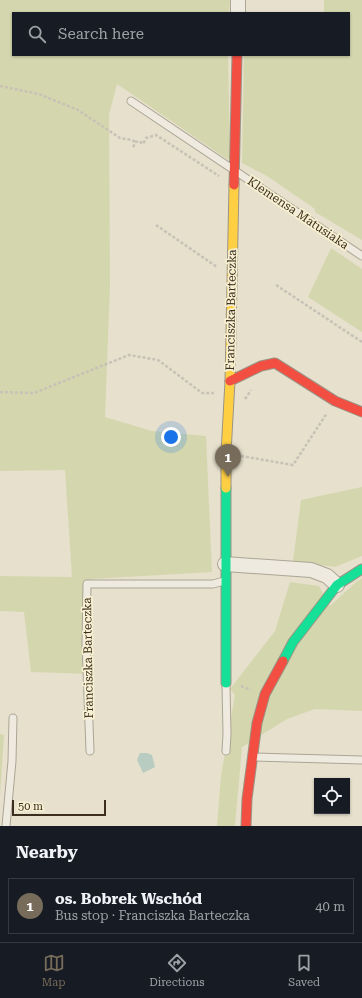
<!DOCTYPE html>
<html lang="en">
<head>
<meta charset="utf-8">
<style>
	:root { --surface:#171b24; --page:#242831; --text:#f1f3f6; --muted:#9ea1a6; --line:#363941; --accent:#776c5a }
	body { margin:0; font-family:"Roboto Serif",serif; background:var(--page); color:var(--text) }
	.controls { position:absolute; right:12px; bottom:12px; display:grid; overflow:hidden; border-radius:0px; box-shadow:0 1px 3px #0004 }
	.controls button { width:36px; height:36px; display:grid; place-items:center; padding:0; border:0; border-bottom:1px solid var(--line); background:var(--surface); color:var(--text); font:20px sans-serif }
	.scale { position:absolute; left:12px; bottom:10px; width:94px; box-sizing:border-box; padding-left:4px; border:2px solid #3b2e1d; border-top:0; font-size:11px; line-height:14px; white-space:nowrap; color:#3b2e1d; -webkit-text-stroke:3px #f8f0d2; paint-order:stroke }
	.you { position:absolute; left:171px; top:437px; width:14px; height:14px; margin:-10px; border:3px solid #fff; border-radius:50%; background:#1a73e8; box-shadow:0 0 0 6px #1a73e833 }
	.badge { display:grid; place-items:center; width:26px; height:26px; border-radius:50%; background:var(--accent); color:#fff; font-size:13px; font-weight:700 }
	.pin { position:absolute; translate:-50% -33px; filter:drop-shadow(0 1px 2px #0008) }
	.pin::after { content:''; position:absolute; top:21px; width:14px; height:12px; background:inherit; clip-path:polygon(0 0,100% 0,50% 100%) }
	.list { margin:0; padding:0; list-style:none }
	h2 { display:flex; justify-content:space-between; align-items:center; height:52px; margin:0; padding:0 16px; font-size:17px }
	h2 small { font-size:13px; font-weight:400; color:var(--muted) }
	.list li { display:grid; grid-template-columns:26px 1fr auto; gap:12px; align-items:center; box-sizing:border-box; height:56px; margin:0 8px 8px; padding:0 8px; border:1px solid var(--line); border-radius:0px }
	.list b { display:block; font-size:15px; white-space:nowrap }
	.list p { margin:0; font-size:13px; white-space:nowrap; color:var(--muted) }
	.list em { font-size:13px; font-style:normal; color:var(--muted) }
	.icon { flex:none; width:22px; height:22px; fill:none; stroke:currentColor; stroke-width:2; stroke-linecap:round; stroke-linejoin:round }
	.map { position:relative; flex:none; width:362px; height:826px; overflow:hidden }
	.search { position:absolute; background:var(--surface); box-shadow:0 1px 3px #0004; left:12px; right:12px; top:12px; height:44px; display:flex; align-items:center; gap:10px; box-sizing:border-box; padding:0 14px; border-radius:0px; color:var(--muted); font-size:15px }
	.sheet { height:116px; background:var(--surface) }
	nav { display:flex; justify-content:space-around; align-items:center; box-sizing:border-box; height:56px; border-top:1px solid var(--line); background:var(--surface); font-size:11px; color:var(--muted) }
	nav a { display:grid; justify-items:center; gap:2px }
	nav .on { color:var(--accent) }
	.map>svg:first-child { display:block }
	.green { fill:#d4d7ae }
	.water { fill:#b8ccc1 }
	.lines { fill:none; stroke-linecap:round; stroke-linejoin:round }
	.lane-casing { stroke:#aba596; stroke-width:9 }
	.street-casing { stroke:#aba596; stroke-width:16 }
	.fast-casing { stroke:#9b9486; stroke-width:11 }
	.slow-casing { stroke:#9b9486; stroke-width:11 }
	.jam-casing { stroke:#9b9486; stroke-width:11 }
	.path { stroke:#c7c1b6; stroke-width:2.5; stroke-dasharray:3 2; stroke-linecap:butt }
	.lane { stroke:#eeeadf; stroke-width:7 }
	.street { stroke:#eeeadf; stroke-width:14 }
	.fast { stroke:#16e098; stroke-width:9 }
	.slow { stroke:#ffcf43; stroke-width:9 }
	.jam { stroke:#f24e42; stroke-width:9 }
	.labels { text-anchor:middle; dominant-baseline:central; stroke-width:3.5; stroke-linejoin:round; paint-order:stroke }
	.street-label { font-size:12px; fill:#3b2e1d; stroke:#f8f0d2 }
</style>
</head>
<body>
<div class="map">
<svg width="362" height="826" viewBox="0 0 362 826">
	<rect width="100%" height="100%" fill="#e6e0cc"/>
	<g class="green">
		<path d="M0 0H230L229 13H13V55H228L230 161 117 84 109 115 110 285 105 417 152 431 206 436 212 572 91 579 94 674 31 672 24 612 0 611V576L72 577 65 470 0 471Z"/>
		<path d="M324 0H362V240L315 212V209L267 176 242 163 244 55H349V13H324Z"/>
		<path d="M331 248 362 269V332L308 297Z"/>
		<path d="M362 487V556L335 567 293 561 301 500Z"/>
		<path d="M362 578V711L315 709 287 719 242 747 235 826H217L221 776 235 695 230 689 275 631 290 582 319 586 330 606 355 583Z"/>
		<path d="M0 734 4 735 0 796Z"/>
	</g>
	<path class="water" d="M140 753H147L152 755 155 767 143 773 137 760Z"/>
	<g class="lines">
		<defs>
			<g id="lane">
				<path d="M131 101 362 256"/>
				<path d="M226 685 227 734 226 751"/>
				<path d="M90 751 86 643 87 584H213L224 581"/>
				<path d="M254 757 362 760"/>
				<path d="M6 826 12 761 13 718"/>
			</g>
			<g id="street">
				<path d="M238 13V0"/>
				<path d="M225 564 311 570 327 576 337 585"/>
			</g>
			<g id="fast">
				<path d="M226 488V683"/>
				<path d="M283 661 293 642 337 585 362 569"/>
			</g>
			<path id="slow" d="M226 488V453L230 381 234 185"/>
			<g id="jam">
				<path d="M234 185 237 55"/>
				<path d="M230 381 261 366 275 363 335 401 362 412"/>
				<path d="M246 826 247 799 257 723 265 694 283 661"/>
			</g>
		</defs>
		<use href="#lane" class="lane-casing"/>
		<use href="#street" class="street-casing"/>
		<use href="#fast" class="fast-casing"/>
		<use href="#slow" class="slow-casing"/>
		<use href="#jam" class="jam-casing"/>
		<g class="path">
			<path d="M0 86 39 94 78 110 120 138 131 140 136 142"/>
			<path d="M133 147 136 142 139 141 143 144 146 138 156 135 219 176"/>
			<path d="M156 225 217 267"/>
			<path d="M276 285 362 342"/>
			<path d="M0 392 34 393 129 355 158 360 202 393H214"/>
			<path d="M245 399 251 390"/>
			<path d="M241 456 293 465 327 413"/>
			<path d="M241 686 251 690"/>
		</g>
		<use href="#lane" class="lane"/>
		<use href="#street" class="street"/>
		<use href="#fast" class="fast"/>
		<use href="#slow" class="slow"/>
		<use href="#jam" class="jam"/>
	</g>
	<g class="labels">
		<g class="street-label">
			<text transform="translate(298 213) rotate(34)">Klemensa Matusiaka</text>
			<text transform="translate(231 310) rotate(-89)">Franciszka Barteczka</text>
			<text transform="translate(88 658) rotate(-91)">Franciszka Barteczka</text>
		</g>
	</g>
</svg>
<div class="controls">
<button><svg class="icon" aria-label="locate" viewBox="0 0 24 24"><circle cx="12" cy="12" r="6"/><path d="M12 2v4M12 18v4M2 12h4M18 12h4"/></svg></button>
</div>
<div class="scale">50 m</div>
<div class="you"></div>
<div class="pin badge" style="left:228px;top:477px">1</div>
<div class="search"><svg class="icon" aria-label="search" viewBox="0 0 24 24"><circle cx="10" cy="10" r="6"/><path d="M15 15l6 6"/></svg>Search here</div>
</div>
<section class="sheet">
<h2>Nearby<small></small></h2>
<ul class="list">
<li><span class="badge">1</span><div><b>os. Bobrek Wschód</b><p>Bus stop · Franciszka Barteczka</p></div><em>40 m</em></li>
</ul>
</section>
<nav>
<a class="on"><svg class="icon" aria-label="map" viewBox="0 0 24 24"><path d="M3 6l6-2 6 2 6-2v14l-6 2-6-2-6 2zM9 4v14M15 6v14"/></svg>Map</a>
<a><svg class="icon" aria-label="directions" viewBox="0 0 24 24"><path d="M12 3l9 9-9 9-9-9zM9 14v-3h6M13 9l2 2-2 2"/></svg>Directions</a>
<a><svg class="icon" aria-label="saved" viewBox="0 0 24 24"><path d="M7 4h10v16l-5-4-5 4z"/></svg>Saved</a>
</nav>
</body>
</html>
